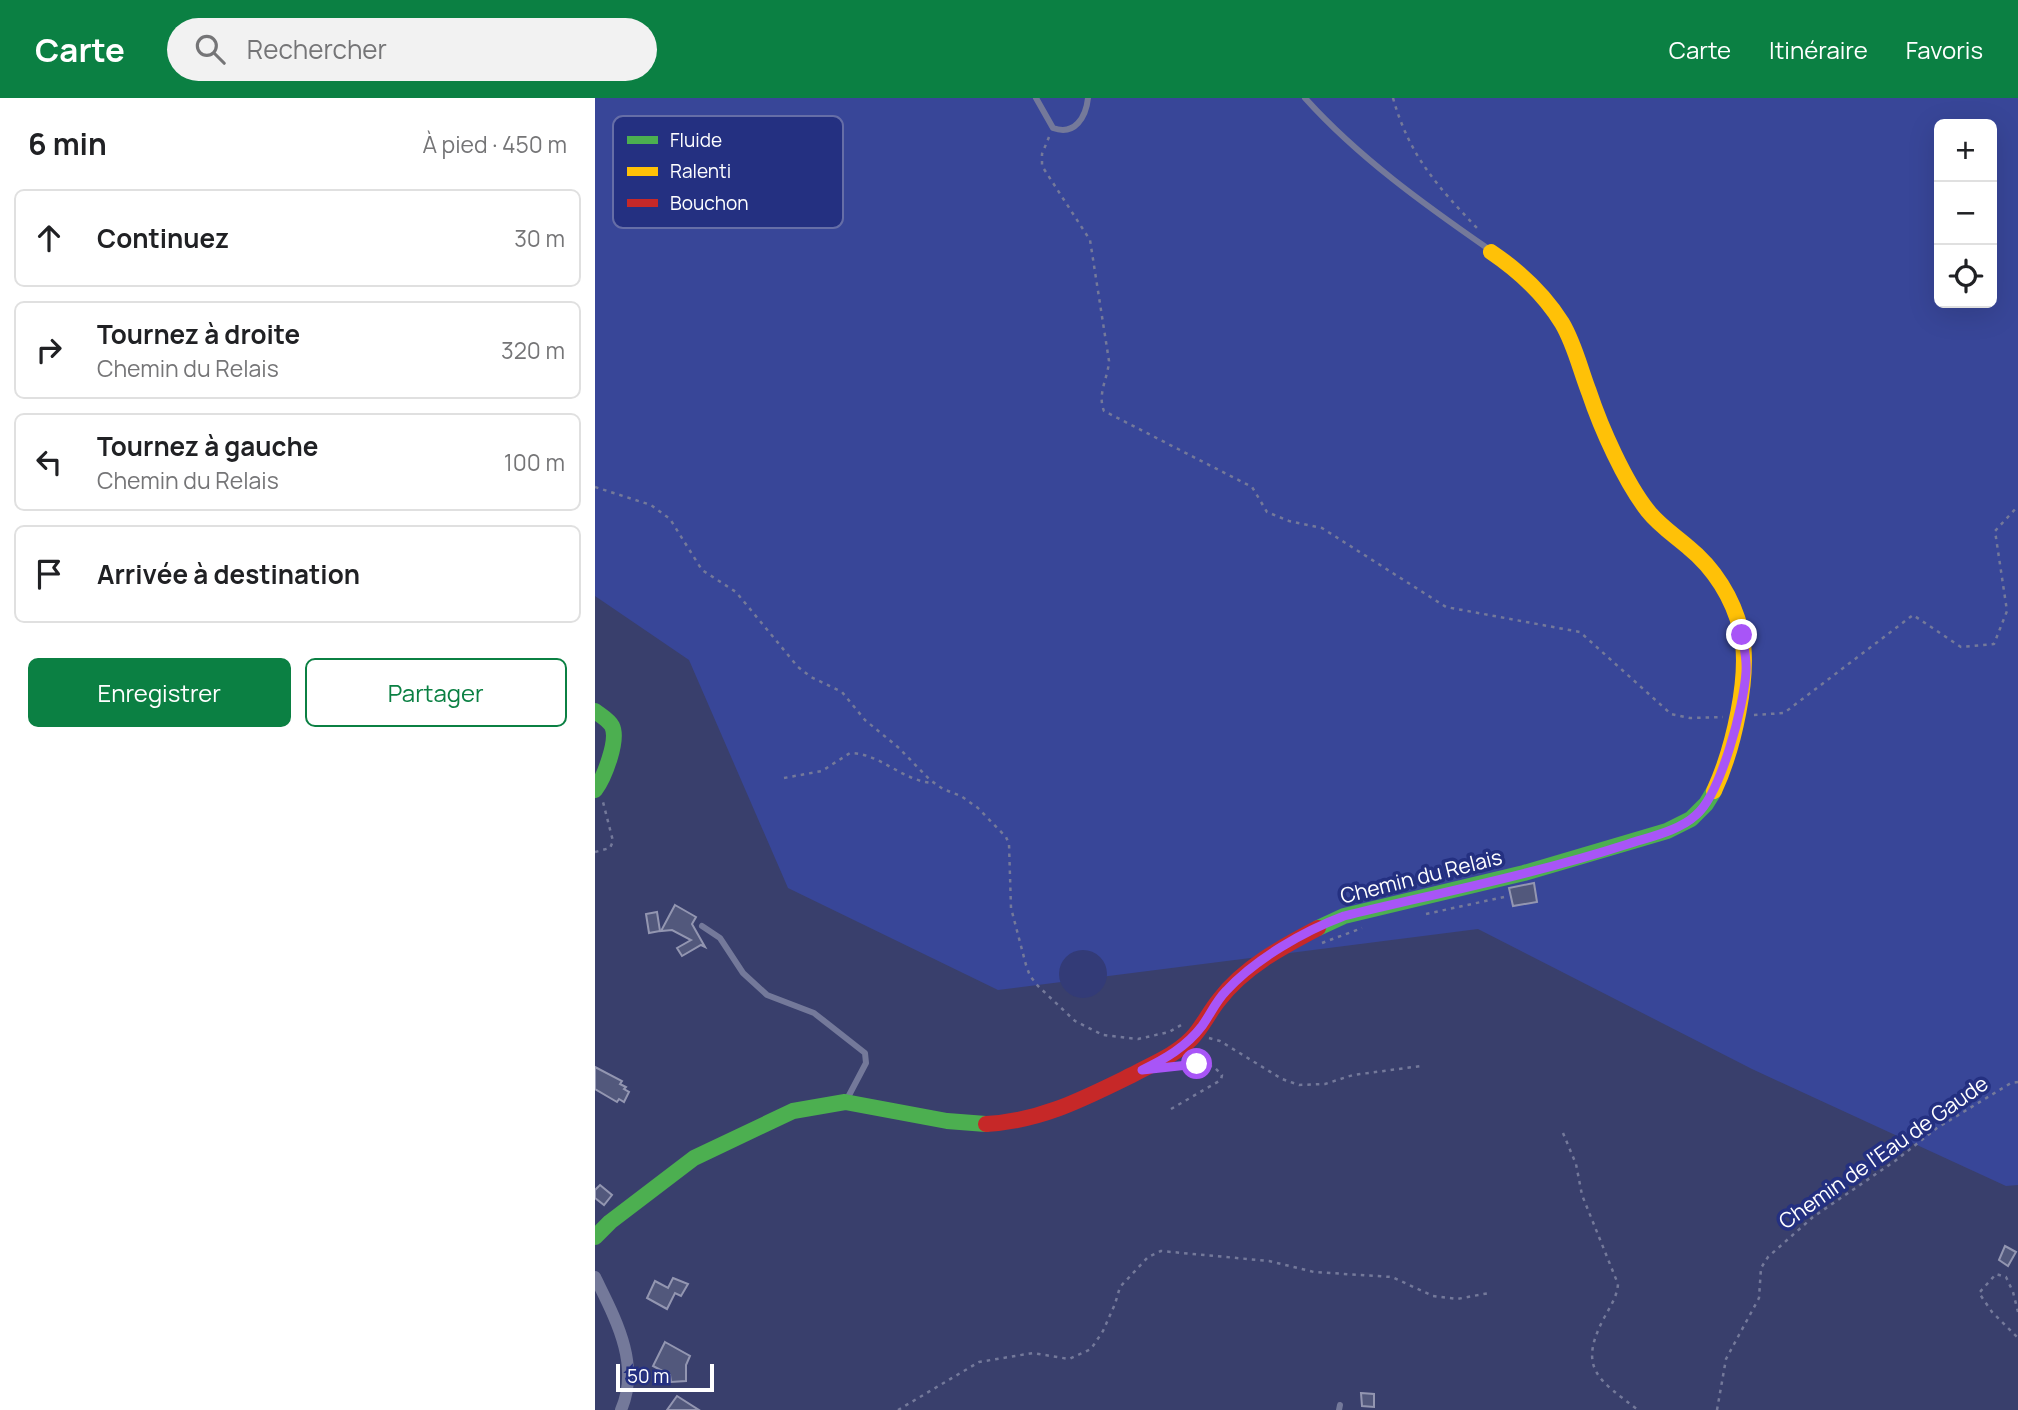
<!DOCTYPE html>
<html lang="fr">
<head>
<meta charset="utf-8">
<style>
	:root { --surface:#fff; --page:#f2f2f2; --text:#202124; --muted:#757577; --line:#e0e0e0; --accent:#0b8043 }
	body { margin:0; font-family:Manrope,sans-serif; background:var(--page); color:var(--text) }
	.controls { position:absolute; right:21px; top:21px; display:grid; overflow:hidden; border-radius:10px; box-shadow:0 7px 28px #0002 }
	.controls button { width:63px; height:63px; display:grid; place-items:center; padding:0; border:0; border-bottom:2px solid var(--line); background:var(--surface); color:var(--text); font:35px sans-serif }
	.scale { position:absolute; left:21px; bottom:18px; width:98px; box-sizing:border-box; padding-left:7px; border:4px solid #fff; border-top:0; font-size:19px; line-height:24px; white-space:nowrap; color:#fff; -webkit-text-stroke:5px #243081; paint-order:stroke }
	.stop { position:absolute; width:21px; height:21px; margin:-16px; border:5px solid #a855f7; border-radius:50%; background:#fff }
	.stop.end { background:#a855f7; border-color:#fff; box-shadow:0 2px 7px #0008 }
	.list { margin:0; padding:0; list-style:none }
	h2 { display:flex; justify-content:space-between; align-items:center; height:91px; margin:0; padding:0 28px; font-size:30px }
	h2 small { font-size:23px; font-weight:400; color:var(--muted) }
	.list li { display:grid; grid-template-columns:46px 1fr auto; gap:21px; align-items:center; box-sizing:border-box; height:98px; margin:0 14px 14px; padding:0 14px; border:2px solid var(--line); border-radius:10px }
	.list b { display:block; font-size:26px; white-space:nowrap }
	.list p { margin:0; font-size:23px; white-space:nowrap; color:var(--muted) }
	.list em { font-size:23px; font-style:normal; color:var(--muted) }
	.actions { display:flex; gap:14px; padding:21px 28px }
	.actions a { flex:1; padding:16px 0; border:2px solid var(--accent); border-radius:10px; text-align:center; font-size:24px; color:var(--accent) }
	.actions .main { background:var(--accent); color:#fff }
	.icon { flex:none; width:38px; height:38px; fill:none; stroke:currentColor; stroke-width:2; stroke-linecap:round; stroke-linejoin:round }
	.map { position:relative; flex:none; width:1423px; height:1312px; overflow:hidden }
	header { display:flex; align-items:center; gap:42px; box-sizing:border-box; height:98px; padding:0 35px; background:var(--accent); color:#fff }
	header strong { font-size:33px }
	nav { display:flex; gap:38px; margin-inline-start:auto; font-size:24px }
	.search { width:490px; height:63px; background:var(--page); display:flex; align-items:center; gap:18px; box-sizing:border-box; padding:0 24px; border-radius:38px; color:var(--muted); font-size:26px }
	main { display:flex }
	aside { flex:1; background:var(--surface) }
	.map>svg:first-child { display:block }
	.green { fill:#384698; fill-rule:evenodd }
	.water { fill:#333b77 }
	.building { fill:#52587c; stroke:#9396b1; stroke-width:2 }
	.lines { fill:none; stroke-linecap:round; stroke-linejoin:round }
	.path { stroke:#74799a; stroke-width:2.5; stroke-dasharray:3.5 5; stroke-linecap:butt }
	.lane { stroke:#74799a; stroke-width:6 }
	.street { stroke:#74799a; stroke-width:12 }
	.fast { stroke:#4caf50; stroke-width:16 }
	.slow { stroke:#ffc107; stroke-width:16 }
	.jam { stroke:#c62828; stroke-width:16 }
	.route { stroke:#a855f7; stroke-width:9 }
	.labels { text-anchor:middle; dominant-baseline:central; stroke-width:7; stroke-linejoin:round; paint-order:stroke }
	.street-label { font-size:21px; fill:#fff; stroke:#243081 }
	.key { fill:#243081; stroke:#666ea7; stroke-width:2 }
	.key-label { font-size:19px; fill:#fff }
</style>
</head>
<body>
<header>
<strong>Carte</strong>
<div class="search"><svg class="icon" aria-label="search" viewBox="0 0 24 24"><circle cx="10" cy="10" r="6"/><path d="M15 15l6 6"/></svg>Rechercher</div>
<nav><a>Carte</a><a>Itinéraire</a><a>Favoris</a></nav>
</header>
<main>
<aside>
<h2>6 min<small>À pied · 450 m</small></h2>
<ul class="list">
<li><svg class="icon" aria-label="ahead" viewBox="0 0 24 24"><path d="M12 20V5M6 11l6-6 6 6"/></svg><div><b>Continuez</b></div><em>30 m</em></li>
<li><svg class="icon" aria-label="right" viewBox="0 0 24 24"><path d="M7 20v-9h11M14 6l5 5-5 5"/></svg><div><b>Tournez à droite</b><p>Chemin du Relais</p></div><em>320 m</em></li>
<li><svg class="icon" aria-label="left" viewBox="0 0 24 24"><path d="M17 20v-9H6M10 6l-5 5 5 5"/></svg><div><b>Tournez à gauche</b><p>Chemin du Relais</p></div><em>100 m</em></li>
<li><svg class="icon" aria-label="arrive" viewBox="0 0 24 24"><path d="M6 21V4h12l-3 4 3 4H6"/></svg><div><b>Arrivée à destination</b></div></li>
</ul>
<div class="actions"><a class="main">Enregistrer</a><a>Partager</a></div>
</aside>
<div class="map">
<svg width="1423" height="1312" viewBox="0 0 1423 1312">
	<rect width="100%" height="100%" fill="#393f6c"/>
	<path class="green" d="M0 0H1423V1087L1411 1088 1157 971 883 831 403 892 193 790 94 562 0 498ZM1344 26H1397V205H1344Z"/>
	<circle class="water" cx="488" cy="876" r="24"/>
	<g class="building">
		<path d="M939 785 942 804 918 808 914 790Z"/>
		<path d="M80 807 101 819 97 826 110 849 106 847 87 858 82 850 96 842 77 832 66 833Z"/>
		<path d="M62 814 65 833 54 835 51 816Z"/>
		<path d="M0 969 27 983 25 986 31 989 29 991 34 994 29 1004 24 1001 22 1004 0 991Z"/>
		<path d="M5 1087 17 1097 9 1107 0 1100V1092Z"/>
		<path d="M1410 1148 1421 1154 1413 1168 1404 1162Z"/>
		<path d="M78 1180 93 1186 86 1198 80 1195 72 1211 52 1200 60 1183 73 1190Z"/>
		<path d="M70 1244 95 1258 91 1267V1283L76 1284 75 1277 58 1268Z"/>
		<path d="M766 1295 779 1296V1309L767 1308Z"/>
		<path d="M82 1298 104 1312H72Z"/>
	</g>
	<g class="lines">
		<g class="path">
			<path d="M798 0C814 57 842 88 882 130"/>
			<path d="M454 39 447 56V68L495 142 514 263C513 280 502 296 509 313L657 389 672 414 694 423 727 430 851 509 985 534 1076 616 1095 620 1128 619"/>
			<path d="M0 389 56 407 75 421 107 472 141 494 203 569 216 579 247 594 270 622 304 650 335 682 348 691 366 698 383 710 411 739 414 746 416 810 431 867 435 878 443 888 480 923 508 937 543 941 574 934 588 926"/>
			<path d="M1159 617 1189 615 1318 517 1366 549 1399 546 1412 513 1400 433 1423 408"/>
			<path d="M189 680 227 673 255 655C285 655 307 683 338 685"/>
			<path d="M0 754 15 750 18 743 8 704"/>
			<path d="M831 816 909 799"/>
			<path d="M727 845 767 830"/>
			<path d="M614 940 625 943 687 981 704 987 730 986 758 977 826 968"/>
			<path d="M576 1011 626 982 627 977 618 968H588"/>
			<path d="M968 1035 981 1066 987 1097 1023 1186C1022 1200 1014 1210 1008 1222 982 1272 1006 1283 1043 1312"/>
			<path d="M1423 1214 1418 1194 1411 1179 1401 1176 1384 1195 1397 1214 1423 1240"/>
			<path d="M303 1312 384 1264 438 1255 474 1261 496 1251 508 1233 520 1206 525 1189 553 1159 566 1153 674 1163 719 1174 797 1179 838 1198 862 1201 894 1195"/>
			<path d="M1122 1312 1131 1261 1164 1200 1166 1170 1173 1159 1218 1119 1300 1063 1342 1030 1416 985 1423 984"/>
		</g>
		<g class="lane">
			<path d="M441 0 458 30C480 38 491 19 493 0"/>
			<path d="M710 0C763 59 830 107 895 152"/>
			<path d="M107 828 125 840 148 875 172 897 219 915 270 955 271 965 251 1003"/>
			<path d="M744 1312 745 1307"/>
		</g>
		<path class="street" d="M0 1179C20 1220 46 1266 26 1312"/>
		<g class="fast">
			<path d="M0 613C5 617 14 622 17 628 24 642 9 680 0 692"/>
			<path d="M723 830 749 818 929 775 1072 733 1096 721 1111 706 1119 693"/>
			<path d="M0 1139 15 1124 99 1060 198 1013 250 1004 352 1023 391 1026"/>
		</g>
		<path class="slow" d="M896 154C924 173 949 196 967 225 980 247 985 271 994 294 1006 330 1030 384 1053 413 1064 427 1079 437 1093 449 1119 470 1138 500 1146 533 1156 577 1138 652 1119 693"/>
		<path class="jam" d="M391 1026C446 1023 488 1001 537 977 557 966 579 958 596 941 607 930 614 914 624 902 649 869 687 849 723 830"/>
	</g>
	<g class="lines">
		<path class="route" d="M602 966 547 972C570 961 591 949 607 928 615 917 621 903 631 893 660 861 709 833 749 818 844 795 940 776 1033 746 1054 739 1084 733 1101 717 1126 696 1149 607 1151 574 1152 561 1149 549 1147 537"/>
	</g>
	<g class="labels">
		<g class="street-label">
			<text transform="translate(826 778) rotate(-14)">Chemin du Relais</text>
			<text transform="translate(1288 1054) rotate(-35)">Chemin de l'Eau de Gaude</text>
		</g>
	</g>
	<rect x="18" y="18" width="230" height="112" rx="10" class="key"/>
	<rect x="32" y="38" width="31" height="8" fill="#4caf50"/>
	<rect x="32" y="69" width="31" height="9" fill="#ffc107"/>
	<rect x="32" y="101" width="31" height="8" fill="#c62828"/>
	<g class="key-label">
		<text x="75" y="49">Fluide</text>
		<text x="75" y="80">Ralenti</text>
		<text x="75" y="112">Bouchon</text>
	</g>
</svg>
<div class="controls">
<button>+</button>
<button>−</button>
<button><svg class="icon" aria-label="locate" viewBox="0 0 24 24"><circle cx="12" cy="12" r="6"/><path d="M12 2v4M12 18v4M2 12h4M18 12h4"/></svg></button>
</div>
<div class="scale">50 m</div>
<div class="stop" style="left:602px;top:966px"></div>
<div class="stop end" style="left:1147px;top:537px"></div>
</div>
</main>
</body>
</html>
